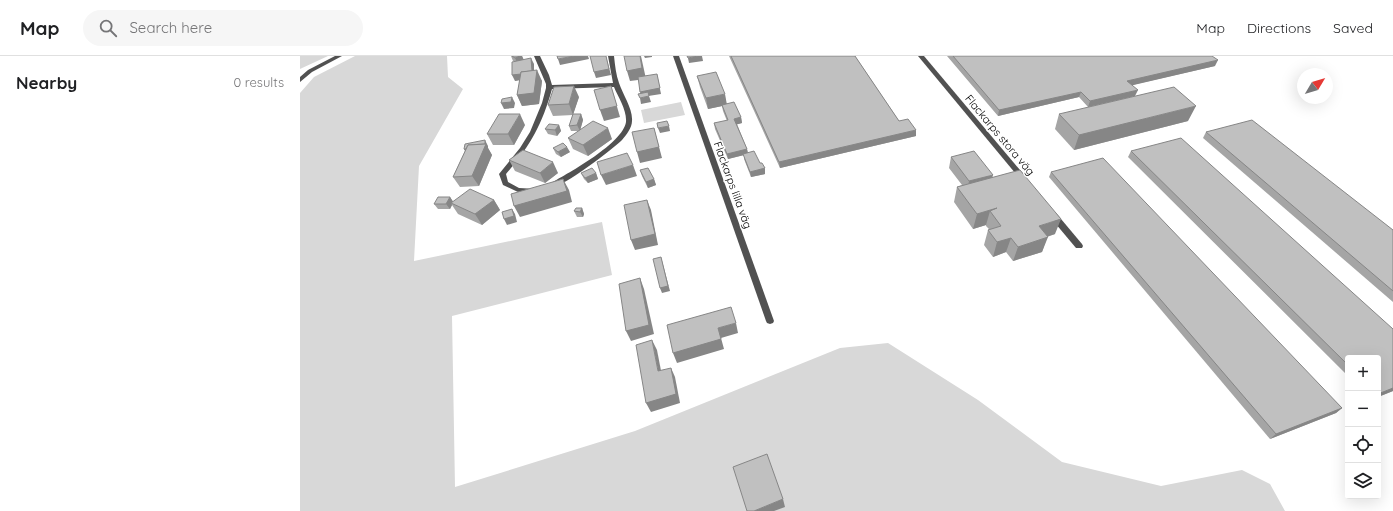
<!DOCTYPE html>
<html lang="en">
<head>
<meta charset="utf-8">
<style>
	:root { --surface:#fff; --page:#f6f6f6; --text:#202124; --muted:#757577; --line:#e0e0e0 }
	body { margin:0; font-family:Quicksand,sans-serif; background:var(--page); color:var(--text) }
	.controls { position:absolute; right:12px; bottom:12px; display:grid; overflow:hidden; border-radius:4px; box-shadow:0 4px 16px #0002 }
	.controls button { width:36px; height:36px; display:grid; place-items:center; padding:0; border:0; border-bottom:1px solid var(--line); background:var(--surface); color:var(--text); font:20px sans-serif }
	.compass { position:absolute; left:997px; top:12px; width:36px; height:36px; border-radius:50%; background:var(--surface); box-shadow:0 4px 16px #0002; rotate:52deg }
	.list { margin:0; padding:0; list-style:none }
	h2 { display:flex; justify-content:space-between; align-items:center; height:52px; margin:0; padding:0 16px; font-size:17px }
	h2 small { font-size:13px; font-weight:400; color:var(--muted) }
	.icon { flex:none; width:22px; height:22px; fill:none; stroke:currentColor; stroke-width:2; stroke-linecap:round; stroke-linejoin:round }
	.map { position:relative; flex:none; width:1093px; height:455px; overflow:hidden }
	header { display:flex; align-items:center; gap:24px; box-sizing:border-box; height:56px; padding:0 20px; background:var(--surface); border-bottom:1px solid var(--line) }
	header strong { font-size:19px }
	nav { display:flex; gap:22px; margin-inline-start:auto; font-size:14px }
	.search { width:280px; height:36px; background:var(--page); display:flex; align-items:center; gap:10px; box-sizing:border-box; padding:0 14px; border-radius:22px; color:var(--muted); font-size:15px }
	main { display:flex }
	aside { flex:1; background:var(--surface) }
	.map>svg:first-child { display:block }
	.green { fill:#d8d8d8 }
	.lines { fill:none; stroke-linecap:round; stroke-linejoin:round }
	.minor { fill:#515151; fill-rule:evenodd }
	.wall { fill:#a5a5a5 }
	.shaded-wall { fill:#868686 }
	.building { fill:#c0c0c0; stroke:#868686 }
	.labels { text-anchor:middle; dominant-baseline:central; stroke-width:3; stroke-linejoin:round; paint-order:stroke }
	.street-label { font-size:11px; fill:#000; stroke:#fff }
</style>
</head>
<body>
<header>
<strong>Map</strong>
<div class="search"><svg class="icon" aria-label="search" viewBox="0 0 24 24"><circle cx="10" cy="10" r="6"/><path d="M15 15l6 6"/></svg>Search here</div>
<nav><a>Map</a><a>Directions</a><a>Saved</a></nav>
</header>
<main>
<aside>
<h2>Nearby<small>0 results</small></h2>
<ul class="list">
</ul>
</aside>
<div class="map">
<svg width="1093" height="455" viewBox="0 0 1093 455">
	<rect width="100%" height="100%" fill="#fff"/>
	<g class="green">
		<path d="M0 0H28L0 13Z"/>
		<path d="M55 0H147L148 21 163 33 119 110 114 205 302 166 312 219 152 260 155 431 335 375 540 292 588 287 678 344 762 406 861 430 942 414 970 428 985 455H0V37L14 21Z"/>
		<path d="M381 46 385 59 344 67 341 54Z"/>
	</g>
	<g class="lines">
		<g class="minor">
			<path d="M35 0H42L12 16 0 26V21L8 14Z"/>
			<path d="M234 0H240L249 19 252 29 313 27 308 0H314C315 9 316 19 319 27 323 39 333 53 332 65 332 72 326 79 322 84 313 93 261 133 251 131L250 129 251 127C269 117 323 87 326 66 327 54 318 41 314 31L252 33C242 69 230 90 206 118L208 126 219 132 237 133 239 135 237 137H235L218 136 203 129 199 118 220 92 230 76 242 47 246 32V28Z"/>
			<path d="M373 0H379L474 265 473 267 470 268 467 267 466 265Z"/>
			<path d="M618 0H624L725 120 726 122 725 124H721Z"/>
			<path d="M753 156 756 157 782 188 783 190 782 192H776L750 161 749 159 750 157Z"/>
		</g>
	</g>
	<g class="wall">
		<path d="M211 0H222L224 4 234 8V14L242 25 239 48 222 50 217 39 220 24 215 25 214 5H213Z"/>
		<path d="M429 0H555L599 65 616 80 480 112Z"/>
		<path d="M647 0H912L915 10 832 29 835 40 788 51 779 41 698 60Z"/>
		<path d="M397 20 441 61 442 67 437 68 447 93 448 97 460 107 465 118 451 121 444 103V99L428 103 415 73 414 67 427 65 423 55 422 50 408 53 400 31Z"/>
		<path d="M279 41 273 58H281L283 64 280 74 312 83 288 100 273 93 268 82 279 75H271L269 70 273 59 253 60 248 49Z"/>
		<path d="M759 58 888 65 774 94 755 73Z"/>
		<path d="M225 69 214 89H193L187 78Z"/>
		<path d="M259 69 261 75 257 80 248 78 245 73Z"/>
		<path d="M906 76 1093 174V246L903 82Z"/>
		<path d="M188 90V92L192 99 179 130 160 131 153 121 165 95 164 93Z"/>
		<path d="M253 92 270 96 261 101 256 98Z"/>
		<path d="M831 95 1093 273V335L1078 341V302H1048V320L828 101Z"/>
		<path d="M651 101 692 121 755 178 747 181 742 196 713 205 706 196 693 201 684 189 688 174 689 173 686 170V169L673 173 654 146 657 131 662 129 649 112Z"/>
		<path d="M209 104 258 117 245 127 215 115Z"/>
		<path d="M340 114 354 123 356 129 348 132 342 120Z"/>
		<path d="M751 116 1042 352 1036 357 970 383 749 121Z"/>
		<path d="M281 117H296L298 123 288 127 284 123Z"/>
		<path d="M150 141 153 146 194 144 200 154 182 169 158 158 152 149 150 153H138L134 148Z"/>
		<path d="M282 152 284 158 283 161H277L274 155Z"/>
	</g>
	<g class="shaded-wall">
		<path d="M220 0H222L224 5 218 8 215 2Z"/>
		<path d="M274 0H288L289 3 260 9 258 3Z"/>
		<path d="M306 0 311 19 296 22 294 16Z"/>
		<path d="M340 0H341L346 23 330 25 327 15Z"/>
		<path d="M344 0H352V1L345 2Z"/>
		<path d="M398 0H402L403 5 389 7 388 2Z"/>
		<path d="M231 2 234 8V21L215 25 212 19Z"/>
		<path d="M918 4 915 10 825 31 827 25Z"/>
		<path d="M237 14 242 25 239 48 222 50 217 39Z"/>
		<path d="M357 18 361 38 342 41 340 36Z"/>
		<path d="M274 30 279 41 273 59 269 48Z"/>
		<path d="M311 30 320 61 304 65 300 54Z"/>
		<path d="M838 34 835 40 788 51 790 45Z"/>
		<path d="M781 36 779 41 698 60 699 54Z"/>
		<path d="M425 38 427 49 408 53 406 42Z"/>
		<path d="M349 40 351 46 341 48 340 42Z"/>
		<path d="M212 41 215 47 214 52 204 53 201 47Z"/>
		<path d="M896 50 888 65 774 94 779 79Z"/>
		<path d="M220 58 225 69 214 89 208 78Z"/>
		<path d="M281 58 283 64 280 75 277 69Z"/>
		<path d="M441 61 442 67 435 69 434 63Z"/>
		<path d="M259 69 261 75 257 80 255 74Z"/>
		<path d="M369 70 370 75 360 77 358 72Z"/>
		<path d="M308 72 312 83 288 100 283 89Z"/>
		<path d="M354 72 362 102 340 107 337 96Z"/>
		<path d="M616 74V80L480 112 479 106Z"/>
		<path d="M185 84 188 90V92L192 99 179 130 172 120 168 99 164 93Z"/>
		<path d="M267 91 270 96 261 101 258 96Z"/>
		<path d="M447 93 448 98H443L444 99 428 103 427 98Z"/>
		<path d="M253 106 258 117 245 127 240 117Z"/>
		<path d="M333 109 337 120 306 129 301 119Z"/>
		<path d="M465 112V118L451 121 450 116Z"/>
		<path d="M296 117 298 123 288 127 285 122Z"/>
		<path d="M693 119 690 130 667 136 669 125Z"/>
		<path d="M263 123 269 134 272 146 220 161 214 150Z"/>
		<path d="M354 123 356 129 348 132 346 126Z"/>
		<path d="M150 141 154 147H151L152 149 150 153 146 148Z"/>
		<path d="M194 144 200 154 182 169 175 158Z"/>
		<path d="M347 144 351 154 358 189 335 194 331 184Z"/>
		<path d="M282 152 284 158 283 161 280 156Z"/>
		<path d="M697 152 690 155 686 169 673 173 677 158Z"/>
		<path d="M212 153 215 158 217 166 207 169 204 163Z"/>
		<path d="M761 163 755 178 733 185 739 170Z"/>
		<path d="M748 181 742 196 713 205 718 191Z"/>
		<path d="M711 182 706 196 693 201 697 186Z"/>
		<path d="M361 201 370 235 362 237 360 232Z"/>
		<path d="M340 222 344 233 354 278 331 285 326 275Z"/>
		<path d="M436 267 438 277 421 282 424 293 377 307 373 297 418 272Z"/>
		<path d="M352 284 357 294 363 325 358 315Z"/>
		<path d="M371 312 375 321 380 347 351 356 346 347Z"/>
		<path d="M1093 332V335L1078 341V338Z"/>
		<path d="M1042 352 1036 357 970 383 976 378Z"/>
		<path d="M483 443 485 451 474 455H454Z"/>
	</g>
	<g class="building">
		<path d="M212 0H220L215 2Z"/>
		<path d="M257 0H274L258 3Z"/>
		<path d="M290 0H306L309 13 294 16Z"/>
		<path d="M324 0H340L342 12 327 15Z"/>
		<path d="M387 0H398L388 2Z"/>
		<path d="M431 0H555L599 65 608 63 616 74 479 106Z"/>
		<path d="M653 0H912L918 4 827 25 838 34 790 45 781 36 699 54Z"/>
		<path d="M231 2 232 15 221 16V18L212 19V6Z"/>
		<path d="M237 14 234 37 217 39 221 16Z"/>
		<path d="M416 16 425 38 406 42 397 20Z"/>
		<path d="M357 18 360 32 340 36 338 21Z"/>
		<path d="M274 30 269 48 248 49 254 31Z"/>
		<path d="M311 30 317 50 300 54 294 34Z"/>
		<path d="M874 31 896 50 779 79 759 58Z"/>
		<path d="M348 36 349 40 340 42 338 38Z"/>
		<path d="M212 41 211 46 201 47 202 43Z"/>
		<path d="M434 46 441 61 434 63 447 93 427 98 414 67 428 64 422 49Z"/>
		<path d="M199 58H220L208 78H187Z"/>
		<path d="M273 58H281L277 69 269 70Z"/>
		<path d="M952 64 1093 174V235L906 76Z"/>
		<path d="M293 65 308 72 283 89 268 82Z"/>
		<path d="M367 65 369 70 358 72 357 67Z"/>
		<path d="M249 68 259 69 255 74 245 73Z"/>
		<path d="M354 72 359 91 337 96 332 76Z"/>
		<path d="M881 82 1093 273V332L1078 338V302H1048V309L831 95Z"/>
		<path d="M185 84V88L168 89 166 93H164L165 88Z"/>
		<path d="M263 87 267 91 258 96 253 92Z"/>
		<path d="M186 88 172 120 153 121 168 89Z"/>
		<path d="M223 94 253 106 240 117 209 104Z"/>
		<path d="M454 95 460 107H462L465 112 450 116 443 98Z"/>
		<path d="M674 95 693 119 669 125 651 101Z"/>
		<path d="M327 97 333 109 301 119 297 106Z"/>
		<path d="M803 102 1042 352 976 378 751 116Z"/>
		<path d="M292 112 296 117 285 122 281 117Z"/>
		<path d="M348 112 354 123 346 126 340 114Z"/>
		<path d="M720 114 761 163 739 170 748 181 718 191 711 182 697 186 688 174 701 170 690 155 697 152 677 158 657 131Z"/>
		<path d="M263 123 267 135 214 150 211 138Z"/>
		<path d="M170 133 194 144 175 158 151 147Z"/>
		<path d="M138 141H150L146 148H134Z"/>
		<path d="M347 144 355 178 331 184 324 149Z"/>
		<path d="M276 152H282L280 156 274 155Z"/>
		<path d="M212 153 214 160 204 163 202 156Z"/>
		<path d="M361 201 368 230 360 232 353 203Z"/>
		<path d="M340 222 349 269 326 275 319 228Z"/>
		<path d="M431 251 436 267 418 272 421 283 373 297 367 269Z"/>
		<path d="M352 284 358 315 371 312 376 338 346 347 336 289Z"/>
		<path d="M467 398 483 443 454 455H447L433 411Z"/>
	</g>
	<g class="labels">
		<g class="street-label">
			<text transform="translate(700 79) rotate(50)">Flackarps stora väg</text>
			<text transform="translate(433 129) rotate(70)">Flackarps lilla väg</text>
		</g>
	</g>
</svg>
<div class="controls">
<button>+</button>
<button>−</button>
<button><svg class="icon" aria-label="locate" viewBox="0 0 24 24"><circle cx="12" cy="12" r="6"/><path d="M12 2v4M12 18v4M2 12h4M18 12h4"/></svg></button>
<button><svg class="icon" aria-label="layers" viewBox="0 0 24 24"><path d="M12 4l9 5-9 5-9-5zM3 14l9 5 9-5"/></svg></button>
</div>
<svg class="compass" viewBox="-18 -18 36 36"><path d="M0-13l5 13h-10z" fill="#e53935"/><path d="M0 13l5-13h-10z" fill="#757577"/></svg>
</div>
</main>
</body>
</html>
